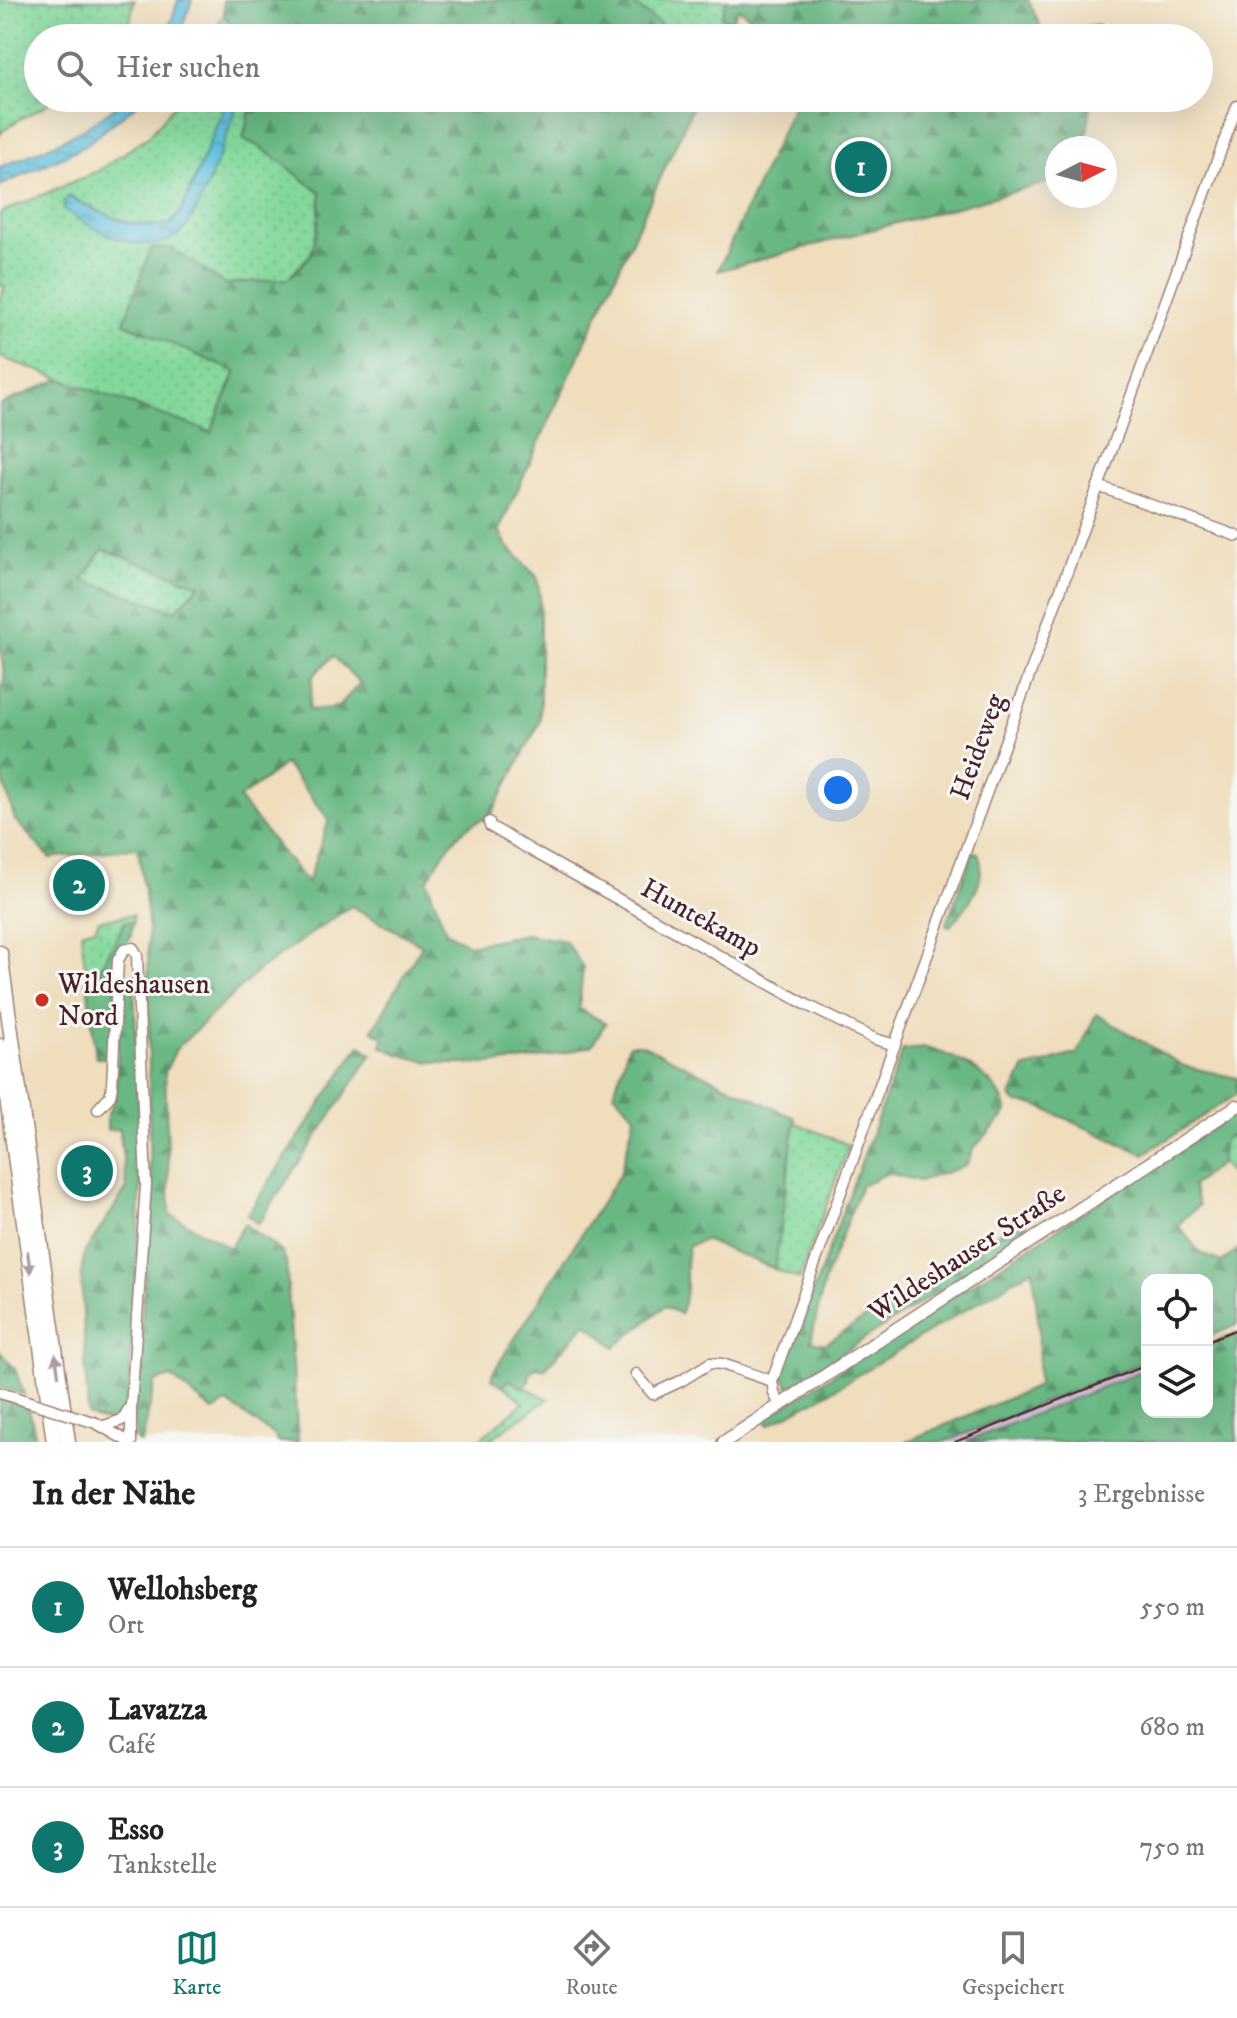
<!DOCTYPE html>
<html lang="de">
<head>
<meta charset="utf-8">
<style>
	:root { --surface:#fff; --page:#f6f6f6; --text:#222; --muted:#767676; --line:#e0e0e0; --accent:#0f766e }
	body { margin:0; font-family:"IM FELL DW Pica",serif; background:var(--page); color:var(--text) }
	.controls { position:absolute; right:24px; bottom:24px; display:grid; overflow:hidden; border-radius:16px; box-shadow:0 8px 32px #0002 }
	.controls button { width:72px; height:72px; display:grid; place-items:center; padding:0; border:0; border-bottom:2px solid var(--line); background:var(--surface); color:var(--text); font:40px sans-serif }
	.compass { position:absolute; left:1045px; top:136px; width:72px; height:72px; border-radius:50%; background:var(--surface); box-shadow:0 8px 32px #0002; rotate:84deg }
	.you { position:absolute; left:838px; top:790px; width:28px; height:28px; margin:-20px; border:6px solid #fff; border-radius:50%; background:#1a73e8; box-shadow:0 0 0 12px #1a73e833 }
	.badge { display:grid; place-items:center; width:52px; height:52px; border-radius:50%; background:var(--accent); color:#fff; font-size:26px; font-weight:700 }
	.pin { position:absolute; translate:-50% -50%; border:4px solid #fff; box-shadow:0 2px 8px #0006 }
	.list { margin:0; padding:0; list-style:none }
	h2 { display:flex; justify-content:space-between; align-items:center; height:104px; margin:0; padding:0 32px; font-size:34px }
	h2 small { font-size:26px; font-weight:400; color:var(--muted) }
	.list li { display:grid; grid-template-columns:52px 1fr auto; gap:24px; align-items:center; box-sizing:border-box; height:120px; padding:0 32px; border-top:2px solid var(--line) }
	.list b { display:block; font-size:30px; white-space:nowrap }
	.list p { margin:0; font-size:26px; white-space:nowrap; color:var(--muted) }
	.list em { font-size:26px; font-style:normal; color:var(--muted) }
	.icon { flex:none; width:44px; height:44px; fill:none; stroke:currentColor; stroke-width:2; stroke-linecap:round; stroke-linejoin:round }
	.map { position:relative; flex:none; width:1237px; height:1442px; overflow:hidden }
	.search { position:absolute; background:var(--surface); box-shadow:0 8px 32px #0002; left:24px; right:24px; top:24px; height:88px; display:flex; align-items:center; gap:20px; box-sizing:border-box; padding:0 28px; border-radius:44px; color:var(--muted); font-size:30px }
	.sheet { height:464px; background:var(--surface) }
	nav { display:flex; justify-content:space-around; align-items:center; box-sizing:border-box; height:112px; border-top:2px solid var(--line); background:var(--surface); font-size:22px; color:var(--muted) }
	nav a { display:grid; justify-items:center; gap:4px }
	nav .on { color:var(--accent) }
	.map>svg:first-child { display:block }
	.industrial { fill:#cebed2 }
	.grass { fill:url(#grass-dots); stroke:#667c64; stroke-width:2 }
	.forest { fill:url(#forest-firs); stroke:#5a6c58; stroke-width:2; fill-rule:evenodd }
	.water { fill:url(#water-ripples); stroke:#547083; stroke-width:2 }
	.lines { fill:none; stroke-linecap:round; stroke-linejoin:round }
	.stream { stroke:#5dc0db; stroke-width:2 }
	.minor-casing { stroke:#9c7e74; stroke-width:13 }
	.major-casing { stroke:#9c7e74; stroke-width:15 }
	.highway-casing { stroke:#9c7e74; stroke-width:17 }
	.minor { stroke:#fff; stroke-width:10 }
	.major { stroke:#fff; stroke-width:12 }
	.highway { stroke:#fff; stroke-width:14 }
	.rail { stroke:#4a1f2b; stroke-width:2 }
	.minor-bridge-casing { stroke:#9c7e74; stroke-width:13; stroke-linecap:butt }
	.minor-bridge { stroke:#fff; stroke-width:10 }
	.oneway { fill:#ae9aa0 }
	.poi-dot { fill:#c8321e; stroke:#f6f6f2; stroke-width:3 }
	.labels { text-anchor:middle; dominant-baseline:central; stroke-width:6; stroke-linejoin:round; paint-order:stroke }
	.street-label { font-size:28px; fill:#4a1f2b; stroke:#f6f6f2 }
	.poi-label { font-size:28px; fill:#4a1f2b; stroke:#f6f6f2; text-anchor:start }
</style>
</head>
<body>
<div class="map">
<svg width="1237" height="1442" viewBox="0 0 1237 1442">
	<defs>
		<pattern id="grass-dots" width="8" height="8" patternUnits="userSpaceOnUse" patternTransform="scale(2)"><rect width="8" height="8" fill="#82d89c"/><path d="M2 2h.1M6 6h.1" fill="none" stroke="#72b987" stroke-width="1.8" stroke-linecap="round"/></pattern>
		<pattern id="forest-firs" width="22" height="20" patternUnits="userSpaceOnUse" patternTransform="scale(2)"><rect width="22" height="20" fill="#69b884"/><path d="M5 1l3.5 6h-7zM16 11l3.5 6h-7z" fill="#58956c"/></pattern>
		<pattern id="water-ripples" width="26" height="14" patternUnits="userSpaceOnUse" patternTransform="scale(2)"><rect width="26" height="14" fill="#5dc0db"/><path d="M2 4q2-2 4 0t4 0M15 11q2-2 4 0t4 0" fill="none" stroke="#4f9bb2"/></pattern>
	</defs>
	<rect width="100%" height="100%" fill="#f6f6f2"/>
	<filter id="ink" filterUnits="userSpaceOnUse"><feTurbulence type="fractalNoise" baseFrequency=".0125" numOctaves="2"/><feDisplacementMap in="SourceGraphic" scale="16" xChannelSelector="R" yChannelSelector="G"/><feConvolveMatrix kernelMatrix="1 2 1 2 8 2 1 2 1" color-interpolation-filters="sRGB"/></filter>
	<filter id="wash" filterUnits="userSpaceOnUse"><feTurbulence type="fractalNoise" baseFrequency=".006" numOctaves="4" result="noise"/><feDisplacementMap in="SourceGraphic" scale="32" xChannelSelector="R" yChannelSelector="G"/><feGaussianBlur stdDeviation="1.8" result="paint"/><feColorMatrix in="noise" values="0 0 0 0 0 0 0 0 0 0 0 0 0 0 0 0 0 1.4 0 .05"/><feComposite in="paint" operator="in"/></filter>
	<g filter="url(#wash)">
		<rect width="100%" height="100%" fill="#efddbc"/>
		<path class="industrial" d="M1147 1361V1369L1112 1383 966 1442H944Z"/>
		<g class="grass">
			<path d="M0 0H134L129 28 123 38H38V98H56C39 112 15 118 0 134Z"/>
			<path d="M628 0H727L722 17 731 22 727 30 721 26 715 38H678Z"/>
			<path d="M224 15 244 38H209Z"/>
			<path d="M180 98H223V110L183 208 171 224C129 230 106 214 70 197L64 209 178 235 194 214 235 113V98H253L243 139C273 150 294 175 321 192L318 227 311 254 288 279 225 284 171 248 236 372 211 433 0 357V298L5 286 0 285V213L98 171 149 136Z"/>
			<path d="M103 549 200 585 175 611 82 580Z"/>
			<path d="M133 915V922H125L100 970 86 974 81 932 95 928 99 920Z"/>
			<path d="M794 1122 849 1145 799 1279 775 1269Z"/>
			<path d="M1237 1134V1181L1221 1163 1224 1139Z"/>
			<path d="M510 1379 548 1399 486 1442H477L524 1402 503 1386Z"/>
		</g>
		<g class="forest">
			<path d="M223 0H628L678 38H244L224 15Z"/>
			<path d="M727 0H1028L1045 36 1098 25 1100 38H785L738 9 731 22 721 17Z"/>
			<path d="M253 98H697L499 530 507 546 537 577 540 596V722L490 817C457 825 443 854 427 881L446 931 469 945 525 934 565 941 583 967 579 1009 606 1023 592 1045C534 1064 436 1076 381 1046L384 1038 372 1031 422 945 351 906 259 970 176 1049 165 1072 170 1214 230 1248 244 1224 281 1251 286 1262 298 1442H277L275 1436 227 1403 213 1411 171 1377 155 1382 142 1442H137L134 1421 150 1210 148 920 138 848 50 858 15 820 0 771V687L5 685 0 642V405L60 379 211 432 236 372 124 323 151 248H171L225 284 288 279 311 254 318 227 321 192C294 175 272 150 243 139ZM103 549 200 585 175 611 83 580ZM333 656 360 683 338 707 309 710 313 676ZM285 764 329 820 307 883 239 799Z"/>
			<path d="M797 98H1092L1087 133 1080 148H1057V180L718 271Z"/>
			<path d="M973 852 978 853C989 880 968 907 949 927L946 925Z"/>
			<path d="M125 922H133L130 938 118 952 110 1058H96L86 974 100 970Z"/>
			<path d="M121 981 134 986 141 1183 128 1402C118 1423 109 1425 88 1415L81 1274 85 1252 127 1188 119 1129 107 1130V1117L116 1095Z"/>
			<path d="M1096 1014 1184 1066 1237 1078V1094L1144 1154 1036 1105 1017 1103 1011 1097 1024 1069 1078 1053Z"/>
			<path d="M629 1044H641L795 1118 775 1269 704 1240 689 1246C681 1272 692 1286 680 1314L665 1306 615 1347 586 1323 544 1370 536 1368 530 1372 529 1381 523 1388 510 1380 503 1386 492 1379V1374L621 1172 635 1115 614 1093Z"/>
			<path d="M360 1045 372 1054 258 1224 247 1215Z"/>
			<path d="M927 1048C958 1057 1001 1078 1007 1113L973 1149 966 1166 919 1181 888 1173 861 1185 824 1282 811 1341 825 1344 1008 1227 1027 1224 1029 1233 789 1387 782 1375 903 1050Z"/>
			<path d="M1237 1112V1134L1224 1139 1221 1163 1192 1186 1199 1205 1178 1225 1200 1253 1222 1262 1237 1250V1325L1207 1337V1280H1147V1361L944 1442H905L1038 1386 1039 1328 1033 1269 818 1399 768 1425 765 1419Z"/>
			<path d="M1237 1333V1442H966L1147 1369V1412H1207V1345Z"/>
			<path d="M0 1352 15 1369 24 1394 0 1388Z"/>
			<path d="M0 1397 29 1409 37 1442H0Z"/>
		</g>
		<g class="water">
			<path d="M178 0H192L178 38H166Z"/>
			<path d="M125 98H145L83 147 0 186V167C43 150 91 130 125 98Z"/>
			<path d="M223 98H235V113C225 139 198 221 178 235 144 259 92 229 64 209V202L69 197C105 214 131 231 171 224L183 208 223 110Z"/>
		</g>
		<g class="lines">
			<path class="stream" d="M0 679 1 684"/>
		</g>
	</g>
	<g filter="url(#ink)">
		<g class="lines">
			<defs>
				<g id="minor">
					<path d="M1098 486 1237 536"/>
					<path d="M489 822 490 826 534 852 807 1005 875 1039 895 1045"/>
					<path d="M98 1109 110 1096 112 1086 118 960 124 950 133 948 137 955 146 1185 131 1407V1442"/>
					<path d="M636 1374 653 1394 681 1381 710 1363 722 1364 772 1381"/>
					<path d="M0 1393 17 1398"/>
					<path d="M780 1405 774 1393 772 1381 1237 106"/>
					<path d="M96 1423 129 1442"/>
					<path d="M104 1426 122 1420 130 1407"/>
				</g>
				<path id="major" d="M724 1442 1237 1106"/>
				<g id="highway">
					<path d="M0 953 68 1442"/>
					<path d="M0 1046 54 1442"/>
				</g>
			</defs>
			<use href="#minor" class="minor-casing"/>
			<use href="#major" class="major-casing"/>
			<use href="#highway" class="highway-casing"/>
			<use href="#minor" class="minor"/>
			<use href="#major" class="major"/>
			<use href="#highway" class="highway"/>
			<g class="rail">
				<path d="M1207 1341 1237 1329"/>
				<path d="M955 1442 1147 1365"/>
			</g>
			<defs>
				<path id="minor-bridge" d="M17 1398 96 1423"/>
			</defs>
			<use href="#minor-bridge" class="minor-bridge-casing"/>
			<use href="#minor-bridge" class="minor-bridge"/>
		</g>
		<defs><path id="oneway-solid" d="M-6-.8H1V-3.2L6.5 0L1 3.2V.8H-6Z" transform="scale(2)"/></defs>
		<g class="oneway">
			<use href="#oneway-solid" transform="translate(29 1262) rotate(82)"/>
			<use href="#oneway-solid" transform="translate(57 1365) rotate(-98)"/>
		</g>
	</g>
	<circle class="poi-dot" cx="42" cy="1000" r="8"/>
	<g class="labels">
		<g class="street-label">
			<text transform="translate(978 747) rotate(-70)">Heideweg</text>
			<text transform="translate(701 918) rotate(29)">Huntekamp</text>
			<text transform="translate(967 1253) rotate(-33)">Wildeshauser Straße</text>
		</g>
		<g class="poi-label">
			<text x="58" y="984">Wildeshausen<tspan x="58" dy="32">Nord</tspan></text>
		</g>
	</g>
</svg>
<div class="controls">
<button><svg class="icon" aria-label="locate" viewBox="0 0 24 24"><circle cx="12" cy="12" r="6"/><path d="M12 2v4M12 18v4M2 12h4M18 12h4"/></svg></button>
<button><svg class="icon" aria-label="layers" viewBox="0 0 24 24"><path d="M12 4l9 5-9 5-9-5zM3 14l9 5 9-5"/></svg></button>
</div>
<svg class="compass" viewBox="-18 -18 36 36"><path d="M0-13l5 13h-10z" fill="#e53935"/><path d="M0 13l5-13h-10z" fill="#767676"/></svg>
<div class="you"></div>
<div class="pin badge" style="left:861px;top:167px">1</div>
<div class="pin badge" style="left:79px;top:885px">2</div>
<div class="pin badge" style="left:87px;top:1171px">3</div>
<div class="search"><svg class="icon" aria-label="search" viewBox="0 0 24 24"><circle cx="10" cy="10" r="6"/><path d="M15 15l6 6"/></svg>Hier suchen</div>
</div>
<section class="sheet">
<h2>In der Nähe<small>3 Ergebnisse</small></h2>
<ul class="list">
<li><span class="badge">1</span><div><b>Wellohsberg</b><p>Ort</p></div><em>550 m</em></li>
<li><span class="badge">2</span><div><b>Lavazza</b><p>Café</p></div><em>680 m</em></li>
<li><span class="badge">3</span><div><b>Esso</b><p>Tankstelle</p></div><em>750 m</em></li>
</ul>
</section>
<nav>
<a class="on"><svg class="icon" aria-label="map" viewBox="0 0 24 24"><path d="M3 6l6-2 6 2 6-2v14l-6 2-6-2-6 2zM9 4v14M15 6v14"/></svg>Karte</a>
<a><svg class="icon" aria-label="directions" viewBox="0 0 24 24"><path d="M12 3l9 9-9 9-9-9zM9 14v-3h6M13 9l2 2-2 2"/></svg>Route</a>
<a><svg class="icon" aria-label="saved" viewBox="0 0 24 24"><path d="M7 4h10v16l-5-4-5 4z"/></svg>Gespeichert</a>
</nav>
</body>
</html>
